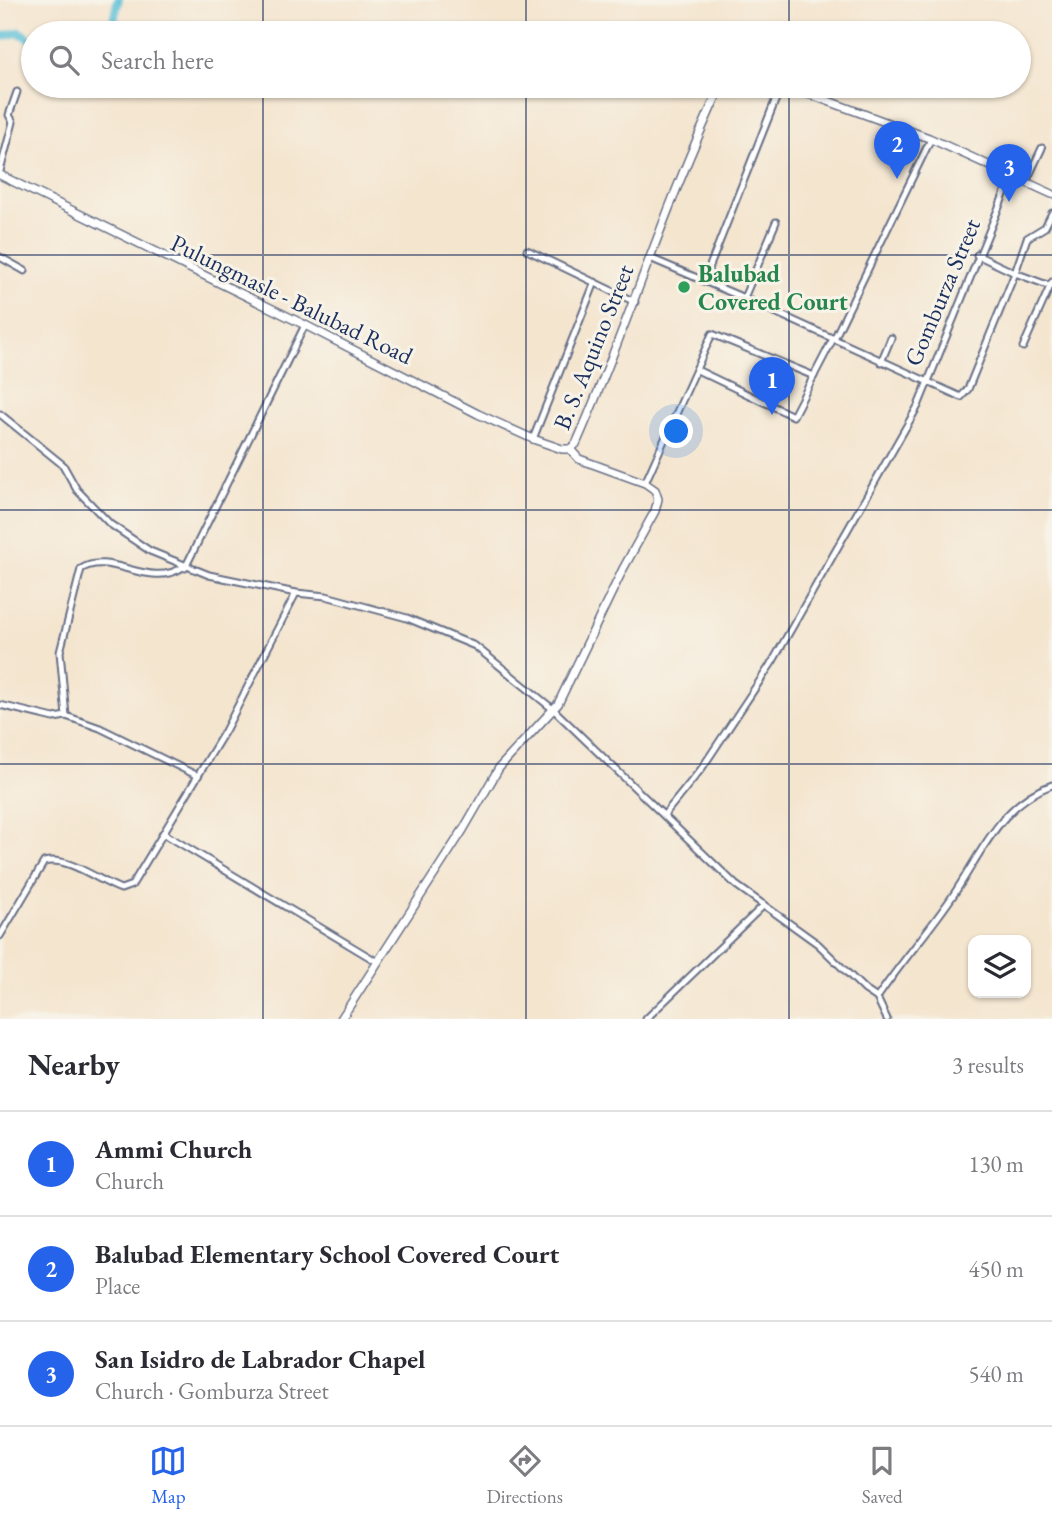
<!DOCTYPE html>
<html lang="en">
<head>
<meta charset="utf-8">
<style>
	:root { --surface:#fff; --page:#f2f2f3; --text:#2b2b33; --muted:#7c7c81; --line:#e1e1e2; --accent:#2563eb }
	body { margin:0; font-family:"EB Garamond",serif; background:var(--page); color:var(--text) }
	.controls { position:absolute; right:21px; bottom:21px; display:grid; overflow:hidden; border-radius:14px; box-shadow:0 2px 5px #0004 }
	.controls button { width:63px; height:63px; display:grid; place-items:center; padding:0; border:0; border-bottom:2px solid var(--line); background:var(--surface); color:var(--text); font:35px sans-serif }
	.you { position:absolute; left:677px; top:432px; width:24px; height:24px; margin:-18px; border:5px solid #fff; border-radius:50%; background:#1a73e8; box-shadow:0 0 0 10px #1a73e833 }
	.badge { display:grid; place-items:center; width:46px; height:46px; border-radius:50%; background:var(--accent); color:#fff; font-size:23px; font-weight:700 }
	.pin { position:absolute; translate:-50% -58px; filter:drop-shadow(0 2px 4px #0008) }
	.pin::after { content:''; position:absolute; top:37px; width:24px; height:21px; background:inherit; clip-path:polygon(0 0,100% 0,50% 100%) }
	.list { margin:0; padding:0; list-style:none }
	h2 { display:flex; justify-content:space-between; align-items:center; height:91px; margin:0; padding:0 28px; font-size:30px }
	h2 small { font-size:23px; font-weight:400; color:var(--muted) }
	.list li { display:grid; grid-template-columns:46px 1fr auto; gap:21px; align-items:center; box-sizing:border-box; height:105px; padding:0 28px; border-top:2px solid var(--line) }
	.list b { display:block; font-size:26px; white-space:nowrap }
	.list p { margin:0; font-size:23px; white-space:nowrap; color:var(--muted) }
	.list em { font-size:23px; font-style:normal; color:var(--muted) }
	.icon { flex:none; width:38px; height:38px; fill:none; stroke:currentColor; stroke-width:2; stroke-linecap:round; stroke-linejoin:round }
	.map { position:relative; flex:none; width:1052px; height:1019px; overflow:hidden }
	.search { position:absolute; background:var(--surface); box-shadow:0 2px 5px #0004; left:21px; right:21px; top:21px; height:77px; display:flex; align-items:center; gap:18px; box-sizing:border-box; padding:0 24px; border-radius:38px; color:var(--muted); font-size:26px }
	.sheet { height:406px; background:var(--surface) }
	nav { display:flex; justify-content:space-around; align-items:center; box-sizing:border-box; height:98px; border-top:2px solid var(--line); background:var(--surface); font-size:19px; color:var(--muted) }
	nav a { display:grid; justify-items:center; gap:4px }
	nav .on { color:var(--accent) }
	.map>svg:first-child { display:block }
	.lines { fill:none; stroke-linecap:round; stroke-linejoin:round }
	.river { stroke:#59bfd7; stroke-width:9 }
	.minor-casing { stroke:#676f86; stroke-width:9 }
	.tertiary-casing { stroke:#676f86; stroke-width:10 }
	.minor { stroke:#fff; stroke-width:5 }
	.tertiary { stroke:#fff; stroke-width:7 }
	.grid { fill:none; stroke:#1b2f5e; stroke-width:2; stroke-opacity:0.55 }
	.leisure-dot { fill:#2e9e5b; stroke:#f7f3e8; stroke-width:2.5 }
	.labels { text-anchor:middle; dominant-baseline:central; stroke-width:6; stroke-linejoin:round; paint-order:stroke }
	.leisure-label { font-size:24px; font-weight:bold; fill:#27864d; stroke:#f7f3e8; text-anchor:start }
	.street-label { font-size:24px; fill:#1b2f5e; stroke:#f7f3e8 }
</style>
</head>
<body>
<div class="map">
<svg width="1052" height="1019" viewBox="0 0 1052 1019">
	<rect width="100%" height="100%" fill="#f7f3e8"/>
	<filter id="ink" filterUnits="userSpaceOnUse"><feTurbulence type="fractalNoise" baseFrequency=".0143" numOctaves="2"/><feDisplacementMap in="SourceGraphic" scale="14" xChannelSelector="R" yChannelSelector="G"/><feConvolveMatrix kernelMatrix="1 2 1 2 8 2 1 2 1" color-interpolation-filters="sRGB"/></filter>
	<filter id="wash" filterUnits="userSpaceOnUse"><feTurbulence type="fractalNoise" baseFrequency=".00686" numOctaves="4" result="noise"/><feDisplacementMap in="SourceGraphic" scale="28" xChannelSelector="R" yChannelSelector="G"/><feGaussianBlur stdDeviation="1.57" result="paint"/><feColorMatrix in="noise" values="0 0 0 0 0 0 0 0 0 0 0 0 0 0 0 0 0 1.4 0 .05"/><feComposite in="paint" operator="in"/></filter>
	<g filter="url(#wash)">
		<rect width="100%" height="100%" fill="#f4e5cf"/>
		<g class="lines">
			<g class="river">
				<path d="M111 33 118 0"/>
				<path d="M0 37 19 32 33 41"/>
			</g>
		</g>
	</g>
	<g filter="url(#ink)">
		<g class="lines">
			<defs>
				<g id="minor">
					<path d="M0 171 13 122 9 115 17 92"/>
					<path d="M1026 182 1042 148"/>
					<path d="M527 250 635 302"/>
					<path d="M977 255 1015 273 1027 238 1045 227 1052 213"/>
					<path d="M0 257 25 271"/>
					<path d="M650 258 744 298 961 397 968 389 1015 273 1050 286"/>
					<path d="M704 281 781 86"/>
					<path d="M744 298 776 222"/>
					<path d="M834 339 931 139"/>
					<path d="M1023 347 1052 282"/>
					<path d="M881 362 891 338"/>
					<path d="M697 370 793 416 833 339"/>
					<path d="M0 414 63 465 77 490 110 524 150 551 209 575 296 593 326 596 407 618 475 646 554 710 736 885 818 944 865 990 877 998 887 1019"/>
					<path d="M533 439 595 282"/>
					<path d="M645 483 712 334 814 376"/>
					<path d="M185 568 305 325"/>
					<path d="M0 705 54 718 66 716 100 728 198 776"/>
					<path d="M66 716 60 652 81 569C109 550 150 590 183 567"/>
					<path d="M664 815 702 768 773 661 918 406 1012 175"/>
					<path d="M163 833 376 961"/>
					<path d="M0 936 44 862C69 856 98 881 121 889L132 885 225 731 296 593"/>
					<path d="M877 998C901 962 930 930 954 894 982 852 1001 803 1052 785"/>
					<path d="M646 1019 764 905"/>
				</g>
				<g id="tertiary">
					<path d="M787 86 929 138 1052 194"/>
					<path d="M0 175 305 325 478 414 533 439 562 449H570"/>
					<path d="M570 449 576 444C628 326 666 202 721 86"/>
					<path d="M341 1019 463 830 499 768 558 704 623 569 655 511 658 499 655 490 645 483 579 459 570 449"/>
				</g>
			</defs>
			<use href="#minor" class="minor-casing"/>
			<use href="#tertiary" class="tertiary-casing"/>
			<use href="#minor" class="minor"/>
			<use href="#tertiary" class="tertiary"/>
		</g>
	</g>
	<path class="grid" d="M263 0V33M526 0V33M789 0V33M263 86V1019M526 86V1019M789 86V1019M0 255H1052M0 510H1052M0 764H1052"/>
	<circle class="leisure-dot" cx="684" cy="287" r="7"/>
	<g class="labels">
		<g class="leisure-label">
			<text x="698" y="273">Balubad<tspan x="698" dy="28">Covered Court</tspan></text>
		</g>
		<g class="street-label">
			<text transform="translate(942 292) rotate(-67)">Gomburza Street</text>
			<text transform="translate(292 299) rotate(26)">Pulungmasle - Balubad Road</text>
			<text transform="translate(593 347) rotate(-68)">B. S. Aquino Street</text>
		</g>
	</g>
</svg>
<div class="controls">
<button><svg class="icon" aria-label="layers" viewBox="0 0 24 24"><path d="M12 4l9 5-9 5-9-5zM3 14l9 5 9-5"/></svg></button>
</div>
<div class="you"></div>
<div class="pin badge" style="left:772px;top:415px">1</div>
<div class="pin badge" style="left:897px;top:179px">2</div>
<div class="pin badge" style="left:1009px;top:202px">3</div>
<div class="search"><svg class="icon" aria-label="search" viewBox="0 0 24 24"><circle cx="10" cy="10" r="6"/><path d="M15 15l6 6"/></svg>Search here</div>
</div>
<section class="sheet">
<h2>Nearby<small>3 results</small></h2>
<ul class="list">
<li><span class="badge">1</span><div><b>Ammi Church</b><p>Church</p></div><em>130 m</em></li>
<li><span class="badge">2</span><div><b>Balubad Elementary School Covered Court</b><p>Place</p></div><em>450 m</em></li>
<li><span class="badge">3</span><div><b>San Isidro de Labrador Chapel</b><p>Church · Gomburza Street</p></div><em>540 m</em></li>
</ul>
</section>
<nav>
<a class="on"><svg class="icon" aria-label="map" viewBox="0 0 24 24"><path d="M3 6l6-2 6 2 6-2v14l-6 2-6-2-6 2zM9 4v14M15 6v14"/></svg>Map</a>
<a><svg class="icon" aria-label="directions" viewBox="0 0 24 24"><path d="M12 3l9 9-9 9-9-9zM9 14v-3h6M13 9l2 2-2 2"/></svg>Directions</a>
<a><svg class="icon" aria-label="saved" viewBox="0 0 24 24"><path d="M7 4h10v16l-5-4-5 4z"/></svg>Saved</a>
</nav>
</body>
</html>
